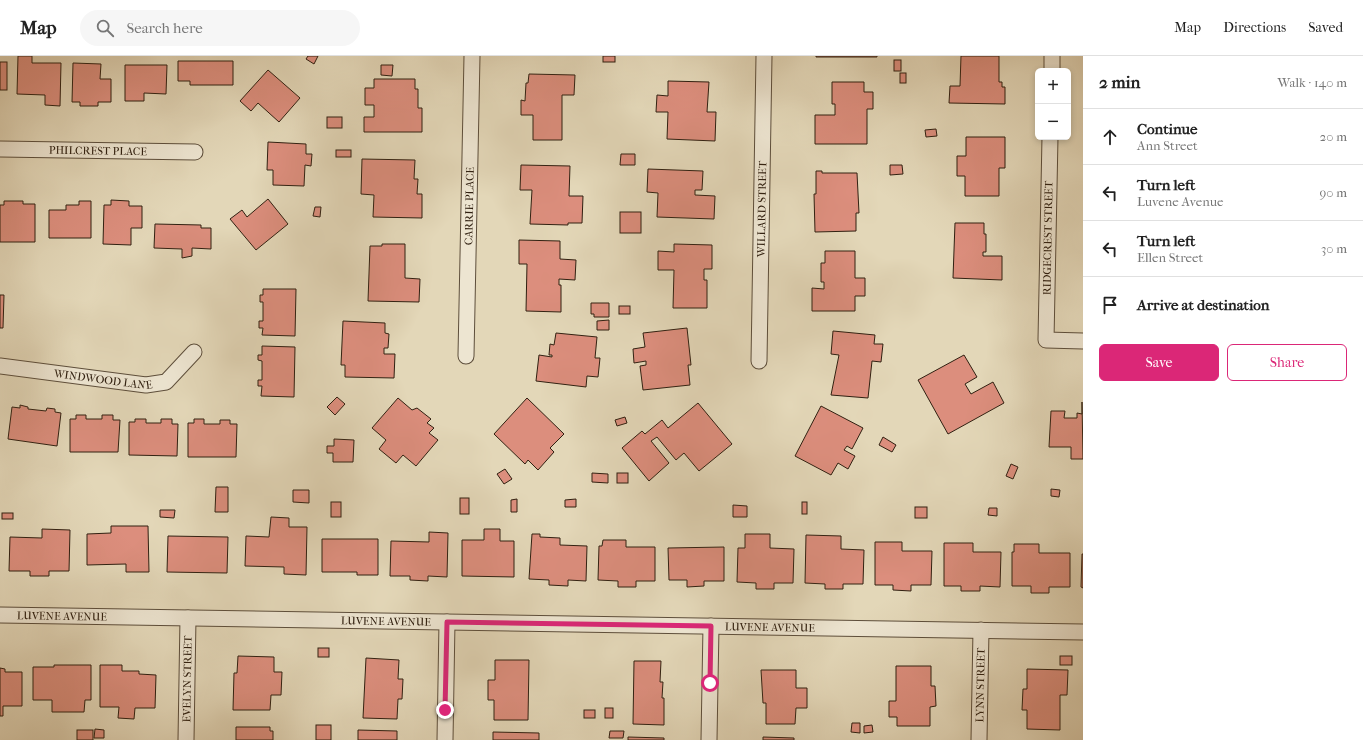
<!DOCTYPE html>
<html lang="en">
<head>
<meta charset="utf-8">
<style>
	:root { --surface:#fff; --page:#f6f6f6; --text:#222; --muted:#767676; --line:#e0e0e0; --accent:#db2777 }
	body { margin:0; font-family:"IM FELL French Canon",serif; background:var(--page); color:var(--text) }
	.controls { position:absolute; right:12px; top:12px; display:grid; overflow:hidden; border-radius:6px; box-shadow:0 2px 6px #0003 }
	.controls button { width:36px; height:36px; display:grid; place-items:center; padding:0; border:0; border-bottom:1px solid var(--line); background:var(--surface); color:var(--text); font:20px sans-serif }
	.stop { position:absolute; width:12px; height:12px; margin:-9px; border:3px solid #db2777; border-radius:50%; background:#fff }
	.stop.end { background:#db2777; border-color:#fff; box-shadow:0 1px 4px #0008 }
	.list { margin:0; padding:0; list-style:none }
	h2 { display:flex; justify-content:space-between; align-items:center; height:52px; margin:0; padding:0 16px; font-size:17px }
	h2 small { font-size:13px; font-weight:400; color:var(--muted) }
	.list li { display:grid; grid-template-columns:26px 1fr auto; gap:12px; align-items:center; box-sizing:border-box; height:56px; padding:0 16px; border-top:1px solid var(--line) }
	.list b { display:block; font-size:15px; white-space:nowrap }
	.list p { margin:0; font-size:13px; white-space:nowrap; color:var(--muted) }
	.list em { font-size:13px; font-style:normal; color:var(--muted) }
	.actions { display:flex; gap:8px; padding:12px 16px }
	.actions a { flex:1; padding:9px 0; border:1px solid var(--accent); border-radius:6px; text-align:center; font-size:14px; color:var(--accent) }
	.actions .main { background:var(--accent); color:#fff }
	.icon { flex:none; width:22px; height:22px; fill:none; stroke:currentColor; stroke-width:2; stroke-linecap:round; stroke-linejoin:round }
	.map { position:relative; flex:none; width:1083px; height:684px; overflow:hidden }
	header { display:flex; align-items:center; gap:24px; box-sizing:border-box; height:56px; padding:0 20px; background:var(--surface); border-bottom:1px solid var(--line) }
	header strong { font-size:19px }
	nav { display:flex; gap:22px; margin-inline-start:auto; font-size:14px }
	.search { width:280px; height:36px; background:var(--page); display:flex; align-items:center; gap:10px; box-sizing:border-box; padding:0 14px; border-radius:22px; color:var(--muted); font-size:15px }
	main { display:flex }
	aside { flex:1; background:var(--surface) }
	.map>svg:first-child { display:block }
	.building { fill:#dc8e7d; stroke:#302011 }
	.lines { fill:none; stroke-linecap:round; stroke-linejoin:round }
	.street-casing { stroke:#5d4e3b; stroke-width:17 }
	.street { stroke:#ede5d1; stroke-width:15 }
	.route { stroke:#db2777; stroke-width:5 }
	.labels { text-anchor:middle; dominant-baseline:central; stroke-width:3; stroke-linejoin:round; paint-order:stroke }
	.street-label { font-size:11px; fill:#302011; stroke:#ede5d1 }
</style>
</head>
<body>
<header>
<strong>Map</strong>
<div class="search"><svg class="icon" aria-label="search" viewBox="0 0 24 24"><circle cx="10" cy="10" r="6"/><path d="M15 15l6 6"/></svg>Search here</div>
<nav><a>Map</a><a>Directions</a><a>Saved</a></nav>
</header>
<main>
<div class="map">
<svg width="1083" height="684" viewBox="0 0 1083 684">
	<rect width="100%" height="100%" fill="#e3d7b8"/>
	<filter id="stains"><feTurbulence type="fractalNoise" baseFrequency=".005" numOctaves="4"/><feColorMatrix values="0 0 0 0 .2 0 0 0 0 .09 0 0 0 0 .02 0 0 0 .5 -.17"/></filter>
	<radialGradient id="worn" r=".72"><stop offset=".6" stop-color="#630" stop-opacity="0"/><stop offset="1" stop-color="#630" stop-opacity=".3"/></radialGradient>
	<g class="building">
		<path d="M18 0H32V7H61L60 50 45 49V39L17 38Z"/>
		<path d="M308 0H318L314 8 306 3Z"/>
		<rect x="603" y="0" width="12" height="6"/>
		<path d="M877 0V1H816V0Z"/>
		<path d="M961 0H999V26H1002V31H1005V48L949 47 950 30H960Z"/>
		<rect x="894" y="4" width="7" height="11"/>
		<path d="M178 5H233V29H190V25H178Z"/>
		<rect x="0" y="6" width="7" height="28"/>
		<path d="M73 7 101 8 100 23H111V46H98V50H80V46H72Z"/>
		<path d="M125 9H167L166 38 144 37V45H125Z"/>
		<path d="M381 9H393L392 20 381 19Z"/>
		<path d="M268 14 300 42 279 66 258 47 251 55 240 45Z"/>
		<rect x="900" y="17" width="6" height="10"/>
		<path d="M529 18 575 19 574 39H562V84H533V59H521V44L525 45 526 27H528Z"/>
		<path d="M374 23H415V33H418V52H422V76H364V61H374V49H365V32H374Z"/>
		<path d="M668 25 709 26 707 56H716L715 85 667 83 668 56H656L657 39 668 40Z"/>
		<path d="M832 26H864V36H873V53H867V88H815V59H835V48H832Z"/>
		<rect x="327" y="61" width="15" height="11"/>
		<path d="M936 73 937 80 926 81 925 74Z"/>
		<path d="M966 81H1005V112H999V140H965V120H957V100H966Z"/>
		<path d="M268 86 306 88V98H312L311 110 305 109 304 130 273 129V114H267Z"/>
		<rect x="336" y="94" width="15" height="7"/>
		<path d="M621 98H635V109H620Z"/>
		<path d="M362 103 415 104 414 123H418L417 138H422V162L373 161 374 139 361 138Z"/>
		<path d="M521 109 570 110 569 140H583L582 167H568V169L530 168 532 134H520Z"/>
		<path d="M890 109H902L903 118 890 119Z"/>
		<path d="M648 113 703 115 702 134H695V139L715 140 714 163 657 161 658 137 647 136Z"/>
		<path d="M816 115H822V117H857L859 157H856V175L815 176 814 138H816Z"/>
		<path d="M268 143 288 168 256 194 230 163 242 154 247 161Z"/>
		<path d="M111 144 129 145V150H142V172H131V189L103 188 104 149H111Z"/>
		<path d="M4 145H23V148H35V186H0V149H4Z"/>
		<path d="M79 145H91V182H49V154H66V149H79Z"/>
		<path d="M315 151H321L320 161 313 160Z"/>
		<rect x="620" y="156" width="21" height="21"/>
		<path d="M955 167H984V178H986V196H983V200H1002V224L953 222Z"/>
		<path d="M155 168 201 169V172H211V193L192 192V200L182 202V193L154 192Z"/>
		<path d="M519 184 560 185V203L576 204 575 224 559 223V229H561V256L526 255 527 208H519Z"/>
		<path d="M382 188H405V222L420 223 419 246 368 245 370 190H382Z"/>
		<path d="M674 188 712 189V213H704V224H707V252H673L674 214H658V195L674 196Z"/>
		<path d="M825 195H855V222H865V240H855V255H812V232L824 233V226H821V207H825Z"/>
		<path d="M263 233H296L295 280 262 279 263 272H259V265H263V246H260V239H263Z"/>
		<path d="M0 239H4L3 272H0Z"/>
		<path d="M591 247H609V261H594V258H591Z"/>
		<rect x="619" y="250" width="11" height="8"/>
		<path d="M609 264V274H597V265Z"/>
		<path d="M343 265 385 267V277L389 278 388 292H384V298H395L394 322 345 321V309H341Z"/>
		<path d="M687 272 691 309H688L690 329 643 334 640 310 646 309V305L634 307 633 293 645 291 643 277Z"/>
		<path d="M833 275 875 279 874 288H883L881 306 872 305 868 342 831 339 839 299 831 298Z"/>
		<path d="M556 277 597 281 595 302H600L598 321 587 320 586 331 536 325 539 299 552 301V299H549L550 288 554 289Z"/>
		<path d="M262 290 295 291 294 341 261 340 262 330H258V324H262V305L258 304V299H262Z"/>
		<path d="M964 299 977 321 965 328 971 338 993 326 1004 347 948 378 918 324Z"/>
		<path d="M337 341 345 348 335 359 327 351Z"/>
		<path d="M398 342 412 354 417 352 431 363 427 367 434 372 429 377 438 384 416 410 403 399 396 407 379 393 386 384 372 372Z"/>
		<path d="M527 342 564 378 550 392 554 396 538 414 528 404 525 408 494 378Z"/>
		<path d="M1082 346 1083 403H1071V391H1049L1051 355H1065L1064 362H1077V357L1082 358Z"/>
		<path d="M698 347 732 388 699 415 684 397 676 404 657 381 651 385 669 407 649 425 622 392 642 375 645 378 662 364 668 372Z"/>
		<path d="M20 349 28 351V353L46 355 47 352 55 353V356L61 357 57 390 8 383 12 351 20 352Z"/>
		<path d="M821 350 863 372 852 393 847 390 844 394 855 400 848 413 838 407 831 419 795 400Z"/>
		<path d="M76 359H86V363H102V359H113V364H120L118 396H70V363H76Z"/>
		<path d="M625 361 627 367 617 370 615 364Z"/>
		<path d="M135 363H146V367H161V363H172V368H178L177 400 129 399V366H135Z"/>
		<path d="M194 363H204V368H220V364H230V368H237L236 401H188V367H194Z"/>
		<path d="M883 381 896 389 892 396 879 389Z"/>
		<path d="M334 383 354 384 353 406H333V397H327V390H334Z"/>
		<path d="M1011 408 1018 411 1013 423 1006 420Z"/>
		<path d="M505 413 512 423 504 428 497 418Z"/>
		<path d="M592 417 608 418V427L592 426Z"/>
		<rect x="617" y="417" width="11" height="10"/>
		<path d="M216 431H228V456H215Z"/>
		<path d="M1051 433 1060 434 1059 441 1051 440Z"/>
		<path d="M293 434H309V447L293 446Z"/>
		<rect x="460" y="442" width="9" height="16"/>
		<path d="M517 443V456H511V444Z"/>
		<path d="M576 443V451H565V444Z"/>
		<rect x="331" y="446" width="10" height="15"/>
		<rect x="802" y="446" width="5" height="12"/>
		<path d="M733 449 747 450V461H733Z"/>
		<rect x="915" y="451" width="12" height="11"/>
		<path d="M989 452H997V460L988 459Z"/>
		<path d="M160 454H175L174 462 160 461Z"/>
		<rect x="2" y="457" width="11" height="6"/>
		<path d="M271 461 289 462V471H307L306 519 284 518V511L245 510 246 480 269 481Z"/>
		<path d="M111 470H148L149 516H126V508L87 509V478L111 477Z"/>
		<path d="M42 473 70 474 69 515H49V520H30V515H9L10 481 42 482Z"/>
		<path d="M484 473H500V485H514V521L462 520V484H484Z"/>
		<path d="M429 476 448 477 447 521 428 520V525L410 524V520H390L391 485 429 486Z"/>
		<path d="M532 478H540V481L560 482V489L587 490 586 525 568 524V530L549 529V524L529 523Z"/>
		<path d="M745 478H770V492L794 493 793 527H774V533H756V527L737 526 738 492H745Z"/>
		<path d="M806 479 841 480V493L864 494 863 528H843V533H825V528L805 527Z"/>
		<path d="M168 480 228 481 227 517 167 516Z"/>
		<path d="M322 483H378V519H357V516H322Z"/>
		<path d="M603 484H626V491H655V525H636V531H618V525L598 524 599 490H602Z"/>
		<path d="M875 486H902V495H932L931 529H911V535L893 534V529H875Z"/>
		<path d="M944 487H973V496H1001L1000 531 980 530V535H961V530H944Z"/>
		<path d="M1014 488H1039V497H1070V531H1049V537H1031V530H1012V496H1014Z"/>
		<path d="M724 491V525H704V530L687 531V524H669L668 492Z"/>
		<path d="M1082 498H1083V532L1081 531Z"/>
		<rect x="318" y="592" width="11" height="9"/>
		<path d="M238 600 274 601V616H282L281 639H271L270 654H233L234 617H237Z"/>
		<rect x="1060" y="600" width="12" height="9"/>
		<path d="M366 602 399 604 398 623H403L402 643H398L397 663 363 662Z"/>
		<path d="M495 604H529L528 664H494V644H488V624H495Z"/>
		<path d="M634 605H661L660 626H663L662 642H664V669L633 668Z"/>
		<path d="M54 609H91V644H85L84 656H52V644H33V611H54Z"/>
		<path d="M100 609H122V615H139V618L156 619 155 652H135L134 663 118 662 119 651H100Z"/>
		<path d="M896 610H931V630H935L936 650 930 651V670H897V661H889V645H896Z"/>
		<path d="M0 612 5 613V616H22V650H3V660H0Z"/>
		<path d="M1027 613 1068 614 1067 639H1060V674L1027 673V654H1022L1023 633H1027Z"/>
		<path d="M761 614H796V632H807V652H796L795 668H766V647H763Z"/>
		<rect x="605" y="652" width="8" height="10"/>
		<rect x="584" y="654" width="11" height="8"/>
		<path d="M852 667H860V677L851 676Z"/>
		<rect x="316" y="669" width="15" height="15"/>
		<path d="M872 669 873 676 864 677V670Z"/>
		<path d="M236 671H270V675H273V684H236Z"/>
		<path d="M95 673 104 674V682H94Z"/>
		<rect x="77" y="674" width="16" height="10"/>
		<path d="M358 674 397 675V684H358Z"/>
		<path d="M610 675H624L623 682H609Z"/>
		<path d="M493 676 539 677V684H493Z"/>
		<path d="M628 681 664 682V684H628Z"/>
		<path d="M763 681 794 682V684H763Z"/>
	</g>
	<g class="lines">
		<defs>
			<g id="street">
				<path d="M1052 15V0"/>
				<path d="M1050 81 1046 284 1083 285"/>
				<path id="s1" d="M0 93 195 96"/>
				<path id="s2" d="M466 300 472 0"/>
				<path id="s3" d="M759 305 764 0"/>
				<path id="s4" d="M0 310 146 329 166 326 194 296"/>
				<path id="s5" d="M0 559 1083 576"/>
				<path id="s6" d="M186 684 188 562"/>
				<path d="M445 684 447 566"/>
				<path d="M709 684 711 570"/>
				<path id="s7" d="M979 684 981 574"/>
			</g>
		</defs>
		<use href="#street" class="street-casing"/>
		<use href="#street" class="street"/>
	</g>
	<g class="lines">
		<path class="route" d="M445 654 447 566 711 570 710 627"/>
	</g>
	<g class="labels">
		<g class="street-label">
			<text stroke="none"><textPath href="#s1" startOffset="98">PHILCREST PLACE</textPath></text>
			<text stroke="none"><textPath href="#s2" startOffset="150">CARRIE PLACE</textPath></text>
			<text stroke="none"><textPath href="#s3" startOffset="152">WILLARD STREET</textPath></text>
			<text transform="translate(1048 182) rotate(-89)">RIDGECREST STREET</text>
			<text stroke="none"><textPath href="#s4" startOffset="104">WINDWOOD LANE</textPath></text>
			<text stroke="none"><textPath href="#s5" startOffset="62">LUVENE AVENUE</textPath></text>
			<text stroke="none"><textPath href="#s5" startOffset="386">LUVENE AVENUE</textPath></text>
			<text stroke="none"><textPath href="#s5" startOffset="770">LUVENE AVENUE</textPath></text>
			<text stroke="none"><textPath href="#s6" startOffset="61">EVELYN STREET</textPath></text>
			<text stroke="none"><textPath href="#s7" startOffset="55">LYNN STREET</textPath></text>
		</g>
	</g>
	<rect width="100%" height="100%" filter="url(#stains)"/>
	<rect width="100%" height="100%" fill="url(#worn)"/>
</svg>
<div class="controls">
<button>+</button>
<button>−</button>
</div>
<div class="stop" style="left:710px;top:627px"></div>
<div class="stop end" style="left:445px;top:654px"></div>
</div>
<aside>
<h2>2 min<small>Walk · 140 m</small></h2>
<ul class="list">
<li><svg class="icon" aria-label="ahead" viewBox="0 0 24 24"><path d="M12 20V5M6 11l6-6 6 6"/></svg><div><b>Continue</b><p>Ann Street</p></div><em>20 m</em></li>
<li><svg class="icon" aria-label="left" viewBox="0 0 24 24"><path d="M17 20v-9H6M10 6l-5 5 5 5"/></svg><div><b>Turn left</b><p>Luvene Avenue</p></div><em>90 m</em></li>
<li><svg class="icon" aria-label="left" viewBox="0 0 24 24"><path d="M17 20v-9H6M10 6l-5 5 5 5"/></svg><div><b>Turn left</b><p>Ellen Street</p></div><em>30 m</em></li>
<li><svg class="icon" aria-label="arrive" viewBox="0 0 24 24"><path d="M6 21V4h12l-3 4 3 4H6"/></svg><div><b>Arrive at destination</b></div></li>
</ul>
<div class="actions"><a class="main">Save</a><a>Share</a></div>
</aside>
</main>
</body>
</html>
